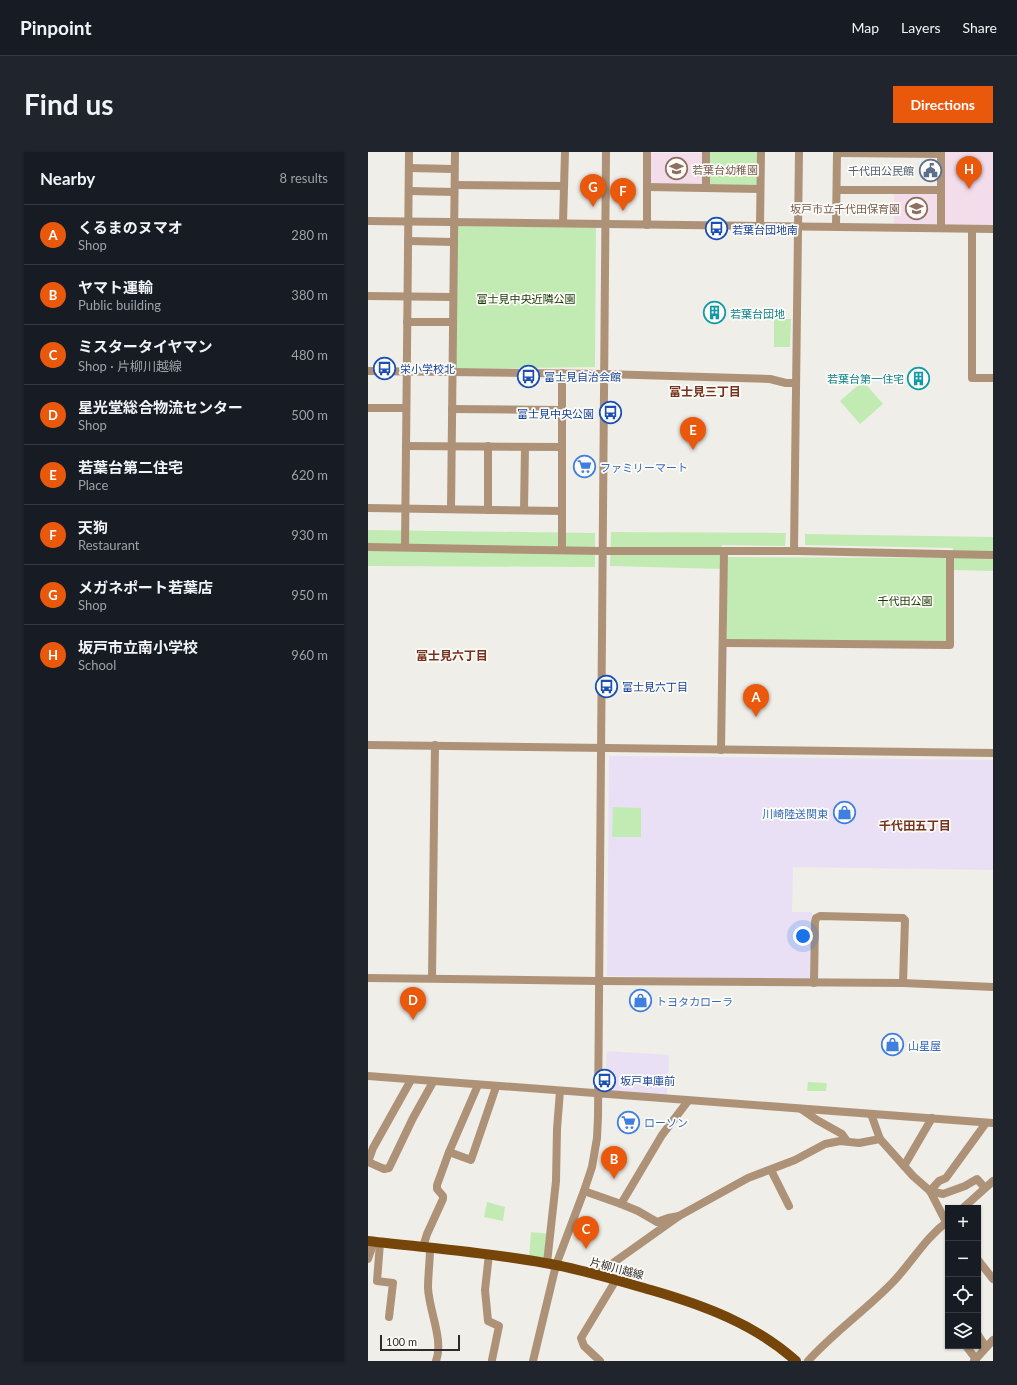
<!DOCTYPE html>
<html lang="en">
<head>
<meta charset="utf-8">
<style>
	:root { --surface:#171b24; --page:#20242c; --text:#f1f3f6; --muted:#9ea1a6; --line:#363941; --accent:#ea580c }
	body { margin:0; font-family:Lato,"Noto Sans JP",sans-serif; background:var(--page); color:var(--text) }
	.controls { position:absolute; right:12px; bottom:12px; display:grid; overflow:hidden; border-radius:0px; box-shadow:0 1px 3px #0004 }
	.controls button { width:36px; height:36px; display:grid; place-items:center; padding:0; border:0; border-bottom:1px solid var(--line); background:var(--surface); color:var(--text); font:20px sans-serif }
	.scale { position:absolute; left:12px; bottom:10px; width:80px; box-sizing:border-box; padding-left:4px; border:2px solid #2d2c2b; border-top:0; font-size:11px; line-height:14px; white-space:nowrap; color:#2d2c2b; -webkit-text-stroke:3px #fdfbf6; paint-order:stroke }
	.you { position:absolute; left:435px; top:784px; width:14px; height:14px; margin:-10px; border:3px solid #fff; border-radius:50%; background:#1a73e8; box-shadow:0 0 0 6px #1a73e833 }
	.badge { display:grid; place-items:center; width:26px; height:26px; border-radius:50%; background:var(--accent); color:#fff; font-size:13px; font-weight:700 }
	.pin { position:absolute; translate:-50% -33px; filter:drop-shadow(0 1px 2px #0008) }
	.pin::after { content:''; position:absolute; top:21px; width:14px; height:12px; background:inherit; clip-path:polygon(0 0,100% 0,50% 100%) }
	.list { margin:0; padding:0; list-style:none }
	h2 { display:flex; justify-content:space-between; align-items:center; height:52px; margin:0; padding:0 16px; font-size:17px }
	h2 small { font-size:13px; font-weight:400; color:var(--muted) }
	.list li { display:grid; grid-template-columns:26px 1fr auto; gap:12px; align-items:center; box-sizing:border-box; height:60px; padding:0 16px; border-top:1px solid var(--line) }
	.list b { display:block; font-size:15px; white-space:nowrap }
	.list p { margin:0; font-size:13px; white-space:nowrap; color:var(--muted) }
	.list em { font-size:13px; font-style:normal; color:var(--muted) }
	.icon { flex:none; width:22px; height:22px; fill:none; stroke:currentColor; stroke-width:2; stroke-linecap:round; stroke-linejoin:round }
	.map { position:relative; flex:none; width:625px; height:1209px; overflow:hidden; border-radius:0px }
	header { display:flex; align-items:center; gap:24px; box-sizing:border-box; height:56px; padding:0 20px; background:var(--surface); border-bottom:1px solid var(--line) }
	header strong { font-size:19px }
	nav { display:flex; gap:22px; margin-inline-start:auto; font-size:14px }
	.intro { display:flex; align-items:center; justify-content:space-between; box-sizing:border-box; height:96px; padding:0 24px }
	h1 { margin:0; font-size:28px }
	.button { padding:10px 18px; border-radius:0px; background:var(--accent); color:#fff; font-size:14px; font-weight:700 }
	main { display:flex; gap:24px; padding:0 24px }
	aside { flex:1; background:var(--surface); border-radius:0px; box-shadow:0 1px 3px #0004 }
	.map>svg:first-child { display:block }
	.industrial { fill:#e9e0f5 }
	.education { fill:#f3ddeb }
	.green { fill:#c2ebb4 }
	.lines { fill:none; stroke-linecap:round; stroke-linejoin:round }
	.minor { stroke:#ae9278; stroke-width:8 }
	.major { stroke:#764509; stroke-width:10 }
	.labels { text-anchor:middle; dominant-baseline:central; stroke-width:3.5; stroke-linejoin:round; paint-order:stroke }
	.education-label { font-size:11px; fill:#785e54; stroke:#fdfbf6; text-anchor:start }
	.service-label { font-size:11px; fill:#4e5e75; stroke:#fdfbf6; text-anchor:end }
	.transit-label { font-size:11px; fill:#164399; stroke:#fdfbf6; text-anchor:start }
	.park-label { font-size:11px; fill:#163806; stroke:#fdfbf6 }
	.culture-label { font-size:11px; fill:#0d838f; stroke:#fdfbf6; text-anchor:start }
	.shop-label { font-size:11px; fill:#366cbe; stroke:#fdfbf6; text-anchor:start }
	.street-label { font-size:11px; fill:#2d2c2b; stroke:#fdfbf6 }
	.neighbourhood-label { font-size:12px; font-weight:bold; fill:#75321f; stroke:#fdfbf6 }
</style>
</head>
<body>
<header>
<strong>Pinpoint</strong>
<nav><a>Map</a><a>Layers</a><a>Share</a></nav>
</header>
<div class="intro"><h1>Find us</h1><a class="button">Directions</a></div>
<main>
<aside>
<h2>Nearby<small>8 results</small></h2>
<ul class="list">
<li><span class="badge">A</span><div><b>くるまのヌマオ</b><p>Shop</p></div><em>280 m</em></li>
<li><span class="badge">B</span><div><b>ヤマト運輸</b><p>Public building</p></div><em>380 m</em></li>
<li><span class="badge">C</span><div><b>ミスタータイヤマン</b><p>Shop · 片柳川越線</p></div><em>480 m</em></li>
<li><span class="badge">D</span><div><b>星光堂総合物流センター</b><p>Shop</p></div><em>500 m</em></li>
<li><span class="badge">E</span><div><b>若葉台第二住宅</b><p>Place</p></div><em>620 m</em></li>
<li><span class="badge">F</span><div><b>天狗</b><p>Restaurant</p></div><em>930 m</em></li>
<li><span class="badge">G</span><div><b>メガネポート若葉店</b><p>Shop</p></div><em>950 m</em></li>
<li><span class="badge">H</span><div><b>坂戸市立南小学校</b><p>School</p></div><em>960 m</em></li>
</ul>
</aside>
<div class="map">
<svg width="625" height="1209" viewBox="0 0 625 1209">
	<rect width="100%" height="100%" fill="#f0eee9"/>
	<g class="industrial">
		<path d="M241 604 625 608V718L425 715 424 760H444L443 827 239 824Z"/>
		<path d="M239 899 301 903 299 943 237 939Z"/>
	</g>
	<g class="education">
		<path d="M577 0H625V74L576 73Z"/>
		<path d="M282 1H336L335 34 282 33Z"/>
		<rect x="526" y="41" width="44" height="31"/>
	</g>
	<g class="green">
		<path d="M338 0H393L392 37 338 36Z"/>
		<path d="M89 74 228 75 227 215 87 217Z"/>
		<path d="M406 167H423L422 195H406Z"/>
		<path d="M495 229 515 252 492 272 472 249Z"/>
		<path d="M0 378 227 381V415L0 414Z"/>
		<path d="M243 380 418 381 417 394 354 393V417L242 414Z"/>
		<path d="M437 382 625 385V419L585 418V396L437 393Z"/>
		<path d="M359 405 580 406V491L359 488Z"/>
		<path d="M245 655 273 656V685H244Z"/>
		<path d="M440 930 459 931 458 939H439Z"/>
		<path d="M119 1050 137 1055 135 1069 116 1065Z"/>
		<path d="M163 1080 182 1082 178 1107 161 1105Z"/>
	</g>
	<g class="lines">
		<g class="minor">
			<path d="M469 1 573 2"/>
			<path d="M41 16 86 17"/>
			<path d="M87 33 196 34"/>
			<path d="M279 35 392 37"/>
			<path d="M338 36V0"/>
			<path d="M469 38H573"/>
			<path d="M41 39 86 40"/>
			<path d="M0 69 625 77"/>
			<path d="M195 71 197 0"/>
			<path d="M279 73V0"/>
			<path d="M392 74 393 0"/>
			<path d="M468 75 469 0"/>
			<path d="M573 76V0"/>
			<path d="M604 77V226H625"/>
			<path d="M40 89 86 90"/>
			<path d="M0 144 85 145"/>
			<path d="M39 170H85"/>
			<path d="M0 219 236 222 402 227 418 231H428"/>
			<path d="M0 256H38"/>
			<path d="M84 257 194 258"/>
			<path d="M38 294 194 295"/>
			<path d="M0 356 193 359"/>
			<path d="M83 357 87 0"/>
			<path d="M120 358V294"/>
			<path d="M156 358 157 295"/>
			<path d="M0 395 234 399H429L625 403"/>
			<path d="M37 395 41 0"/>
			<path d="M194 398V221"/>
			<path d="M426 399 431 0"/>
			<path d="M355 491 582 493V403"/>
			<path d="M0 593 625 601"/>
			<path d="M353 598 356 399"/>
			<path d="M0 826 231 829 535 831 625 835"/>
			<path d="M64 826 67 593"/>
			<path d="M446 831 447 770 448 766 452 764 535 766 537 768 535 831"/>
			<path d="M0 924 625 971"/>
			<path d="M43 928 5 996 0 1010 16 1017 21 1016 45 966 65 930"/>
			<path d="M110 933 81 1000 103 1008 128 935"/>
			<path d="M433 957 449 968 474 982 479 989"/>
			<path d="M503 962 512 987 545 1024 562 1039 580 1074"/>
			<path d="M536 1014 564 966"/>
			<path d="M403 1018 421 1054"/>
			<path d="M216 1039 253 1052 294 983 320 949"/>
			<path d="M562 1039 571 1029 578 1026 618 971"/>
			<path d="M562 1039 575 1042 597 1034 609 1027 617 1036"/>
			<path d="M595 1056 625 1029"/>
			<path d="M311 1064 380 1026 427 1008 457 992 472 989 491 991 512 987"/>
			<path d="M12 1091 9 1129 25 1131 21 1165"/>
			<path d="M55 1095 59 1082 75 1047V1044L69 1037V1033L81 1000"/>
			<path d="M62 1096C62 1109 60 1123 60 1136 61 1159 76 1188 68 1209"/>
			<path d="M121 1102 117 1138 120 1169 131 1174 124 1208"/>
			<path d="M0 1107 6 1090"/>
			<path d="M610 1108 625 1127"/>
			<path d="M179 1111 188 1029 189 977 192 939"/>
			<path d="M228 1123 311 1064 300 1066 289 1070 270 1059 253 1052"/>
			<path d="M610 1183 618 1195"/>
			<path d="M598 1194 608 1207"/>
			<path d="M165 1209 188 1113 216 1039 224 1015 229 986 230 965 238 0"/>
			<path d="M232 1209 216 1194 213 1186 248 1128"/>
			<path d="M440 1209C466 1180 498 1158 525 1130 545 1109 556 1087 580 1069"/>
			<path d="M606 1209 625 1188"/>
		</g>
		<path class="major" d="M0 1089C59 1096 118 1100 177 1111 213 1117 248 1128 283 1138 335 1153 387 1172 428 1209"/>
	</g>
	<defs>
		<symbol id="school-ring" viewBox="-11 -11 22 22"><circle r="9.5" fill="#fdfbf6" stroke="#8d6e63" stroke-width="1.5"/><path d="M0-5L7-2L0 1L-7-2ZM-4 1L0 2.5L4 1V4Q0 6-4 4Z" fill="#8d6e63"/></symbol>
		<symbol id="civic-ring" viewBox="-11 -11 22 22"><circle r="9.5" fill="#fdfbf6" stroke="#5c6f8a" stroke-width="1.5"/><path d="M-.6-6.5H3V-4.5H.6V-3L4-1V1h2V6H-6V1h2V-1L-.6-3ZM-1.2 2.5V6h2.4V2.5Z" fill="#5c6f8a"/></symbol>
		<symbol id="bus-ring" viewBox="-11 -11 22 22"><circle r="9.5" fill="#fdfbf6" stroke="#1a4fb4" stroke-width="1.5"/><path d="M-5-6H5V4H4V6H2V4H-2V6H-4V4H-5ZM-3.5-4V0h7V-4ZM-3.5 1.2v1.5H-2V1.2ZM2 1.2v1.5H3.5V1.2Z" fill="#1a4fb4"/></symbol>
		<symbol id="building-ring" viewBox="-11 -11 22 22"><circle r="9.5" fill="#fdfbf6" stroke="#0f9aa8" stroke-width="1.5"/><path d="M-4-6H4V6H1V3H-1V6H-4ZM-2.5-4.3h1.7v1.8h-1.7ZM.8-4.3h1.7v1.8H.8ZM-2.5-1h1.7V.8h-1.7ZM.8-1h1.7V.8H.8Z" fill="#0f9aa8"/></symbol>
		<symbol id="supermarket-ring" viewBox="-11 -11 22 22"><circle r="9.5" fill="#fdfbf6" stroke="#3f7fe0" stroke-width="1.5"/><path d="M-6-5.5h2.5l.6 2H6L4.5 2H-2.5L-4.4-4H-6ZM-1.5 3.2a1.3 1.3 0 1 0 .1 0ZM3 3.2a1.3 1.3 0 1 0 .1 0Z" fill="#3f7fe0"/></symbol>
		<symbol id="shop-ring" viewBox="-11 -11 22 22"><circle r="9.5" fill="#fdfbf6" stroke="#3f7fe0" stroke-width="1.5"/><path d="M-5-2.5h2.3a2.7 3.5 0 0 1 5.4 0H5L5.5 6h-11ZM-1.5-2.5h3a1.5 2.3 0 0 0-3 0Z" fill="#3f7fe0"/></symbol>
	</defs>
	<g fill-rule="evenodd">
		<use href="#school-ring" x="296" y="4" width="25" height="25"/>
		<use href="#civic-ring" x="550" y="6" width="25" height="25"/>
		<use href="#school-ring" x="536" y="44" width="25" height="25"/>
		<use href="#bus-ring" x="336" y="64" width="25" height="25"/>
		<use href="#building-ring" x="334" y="148" width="25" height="25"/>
		<use href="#bus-ring" x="4" y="204" width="25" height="25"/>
		<use href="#bus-ring" x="148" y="212" width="25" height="25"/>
		<use href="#building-ring" x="538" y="214" width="25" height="25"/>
		<use href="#bus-ring" x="230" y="248" width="25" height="25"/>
		<use href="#supermarket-ring" x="204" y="302" width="25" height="25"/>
		<use href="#bus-ring" x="226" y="522" width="25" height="25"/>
		<use href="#shop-ring" x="464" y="648" width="25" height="25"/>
		<use href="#shop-ring" x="260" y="836" width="25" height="25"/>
		<use href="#shop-ring" x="512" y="880" width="25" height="25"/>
		<use href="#bus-ring" x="224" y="916" width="25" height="25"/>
		<use href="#supermarket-ring" x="248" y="958" width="25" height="25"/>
	</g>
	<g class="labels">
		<g class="education-label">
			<text x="324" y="17">若葉台幼稚園</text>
			<text x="532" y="56" text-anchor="end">坂戸市立千代田保育園</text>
		</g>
		<g class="service-label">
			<text x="546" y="18">千代田公民館</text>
		</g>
		<g class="transit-label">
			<text x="364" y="77">若葉台団地南</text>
			<text x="32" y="216">栄小学校北</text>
			<text x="176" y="224">富士見自治会館</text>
			<text x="226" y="261" text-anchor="end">富士見中央公園</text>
			<text x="254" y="534">富士見六丁目</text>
			<text x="252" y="928">坂戸車庫前</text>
		</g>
		<g class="park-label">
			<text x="158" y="146">富士見中央近隣公園</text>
			<text x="537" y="448">千代田公園</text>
		</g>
		<g class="culture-label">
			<text x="362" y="161">若葉台団地</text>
			<text x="536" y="226" text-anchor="end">若葉台第一住宅</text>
		</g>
		<g class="shop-label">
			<text x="232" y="315">ファミリーマート</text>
			<text x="460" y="661" text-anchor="end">川崎陸送関東</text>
			<text x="288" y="849">トヨタカローラ</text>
			<text x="540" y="893">山星屋</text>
			<text x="276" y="970">ローソン</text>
		</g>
		<g class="street-label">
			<text transform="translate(249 1116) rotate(15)">片柳川越線</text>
		</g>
		<g class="neighbourhood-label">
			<text x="337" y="239">富士見三丁目</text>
			<text x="84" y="503">富士見六丁目</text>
			<text x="547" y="673">千代田五丁目</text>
		</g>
	</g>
</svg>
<div class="controls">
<button>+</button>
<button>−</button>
<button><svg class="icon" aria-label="locate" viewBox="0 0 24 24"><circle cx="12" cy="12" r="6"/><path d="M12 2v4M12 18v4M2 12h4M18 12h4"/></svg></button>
<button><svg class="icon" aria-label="layers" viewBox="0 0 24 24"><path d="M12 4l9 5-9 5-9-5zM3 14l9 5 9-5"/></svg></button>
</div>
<div class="scale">100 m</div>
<div class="you"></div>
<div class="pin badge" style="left:388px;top:565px">A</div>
<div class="pin badge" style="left:246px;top:1027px">B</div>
<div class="pin badge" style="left:218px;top:1097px">C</div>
<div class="pin badge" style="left:45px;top:868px">D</div>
<div class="pin badge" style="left:325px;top:298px">E</div>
<div class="pin badge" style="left:255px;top:59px">F</div>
<div class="pin badge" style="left:225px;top:55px">G</div>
<div class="pin badge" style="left:601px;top:37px">H</div>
</div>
</main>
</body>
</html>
